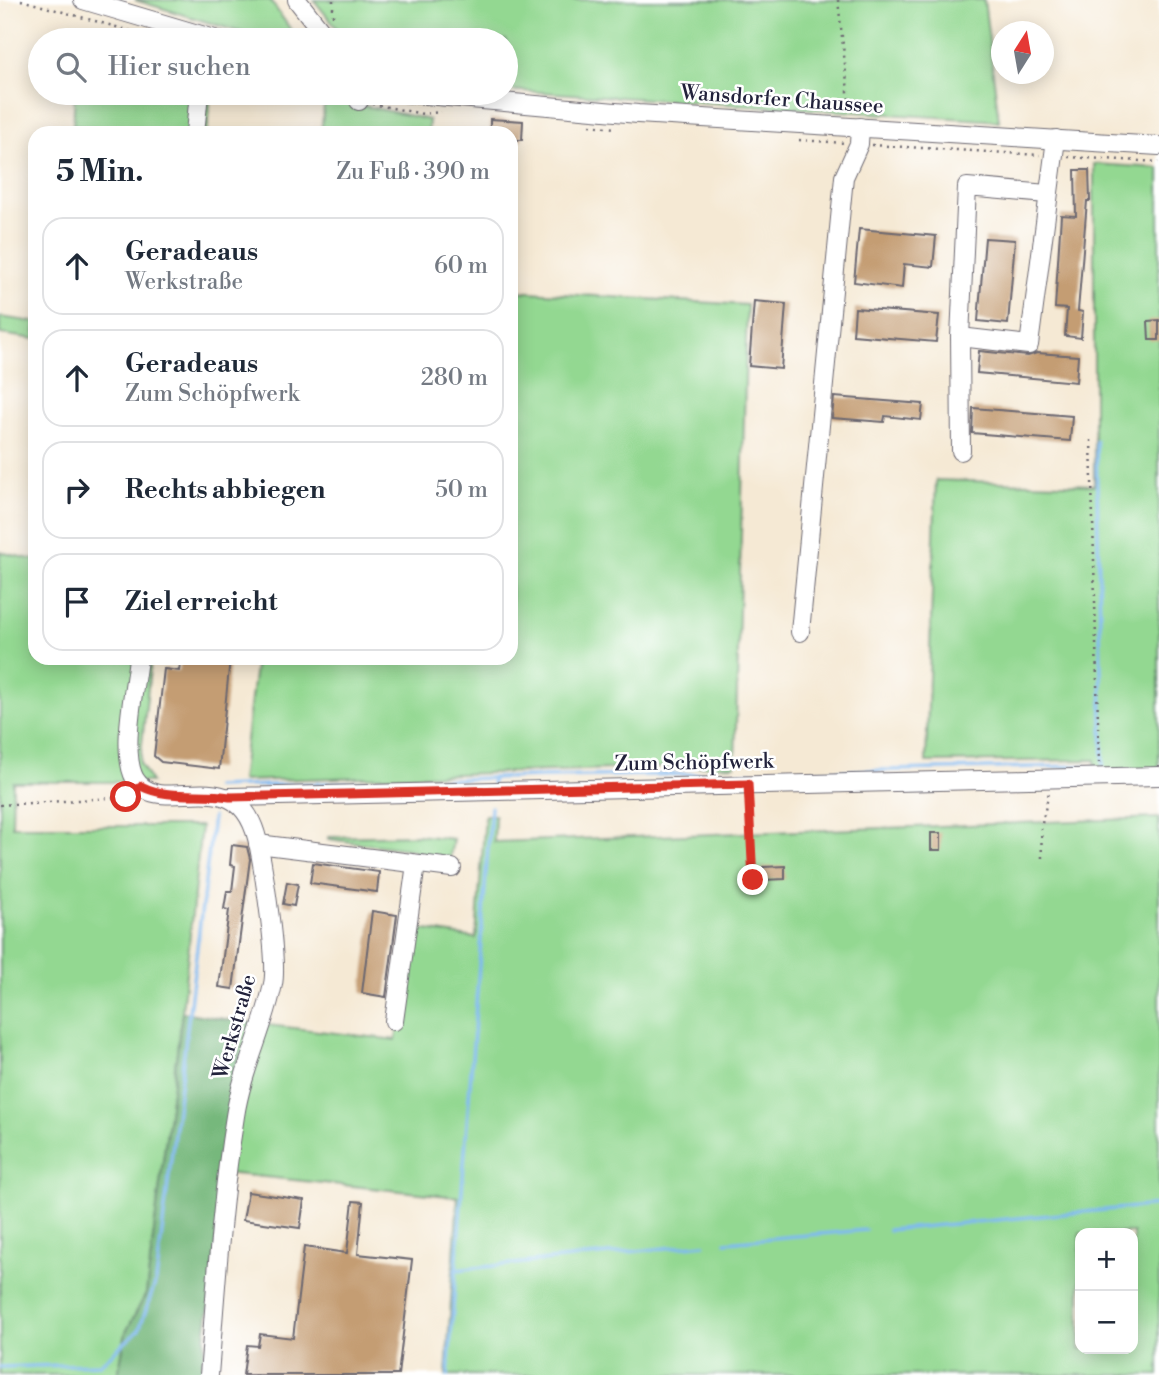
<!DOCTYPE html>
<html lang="de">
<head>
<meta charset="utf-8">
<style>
	:root { --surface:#fff; --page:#f6f6f7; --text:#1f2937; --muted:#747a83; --line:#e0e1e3 }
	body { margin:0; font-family:"Libre Bodoni",serif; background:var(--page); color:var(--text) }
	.controls { position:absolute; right:21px; bottom:21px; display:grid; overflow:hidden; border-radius:14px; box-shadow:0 4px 18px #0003 }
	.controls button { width:63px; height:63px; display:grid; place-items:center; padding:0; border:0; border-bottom:2px solid var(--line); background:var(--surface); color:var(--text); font:35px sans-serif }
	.compass { position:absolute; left:991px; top:21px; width:63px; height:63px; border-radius:50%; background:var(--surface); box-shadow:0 4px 18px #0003; rotate:11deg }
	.stop { position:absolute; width:21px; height:21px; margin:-16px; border:5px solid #d93025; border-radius:50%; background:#fff }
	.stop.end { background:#d93025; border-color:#fff; box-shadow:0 2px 7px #0008 }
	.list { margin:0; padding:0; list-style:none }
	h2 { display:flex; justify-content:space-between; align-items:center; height:91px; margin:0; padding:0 28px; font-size:30px }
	h2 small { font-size:23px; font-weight:400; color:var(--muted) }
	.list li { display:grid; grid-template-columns:46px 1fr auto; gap:21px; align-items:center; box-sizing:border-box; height:98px; margin:0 14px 14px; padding:0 14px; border:2px solid var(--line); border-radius:21px }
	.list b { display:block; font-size:26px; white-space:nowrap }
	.list p { margin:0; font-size:23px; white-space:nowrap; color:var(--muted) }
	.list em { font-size:23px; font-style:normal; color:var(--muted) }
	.icon { flex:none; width:38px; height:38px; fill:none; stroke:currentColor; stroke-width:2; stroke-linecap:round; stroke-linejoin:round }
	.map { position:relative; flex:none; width:1159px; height:1375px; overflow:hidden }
	.search { position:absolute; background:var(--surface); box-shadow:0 4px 18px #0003; left:28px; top:28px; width:490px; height:77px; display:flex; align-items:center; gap:18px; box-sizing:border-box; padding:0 24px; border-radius:38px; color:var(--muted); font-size:26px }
	.panel { position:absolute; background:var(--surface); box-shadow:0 4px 18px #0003; left:28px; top:126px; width:490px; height:539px; border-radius:21px }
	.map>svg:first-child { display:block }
	.green { fill:#93d891; stroke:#5a7d66; stroke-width:2; fill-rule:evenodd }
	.forest { fill:#76b87b; stroke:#4c6d5b; stroke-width:2 }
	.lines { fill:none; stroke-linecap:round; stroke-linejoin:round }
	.stream { stroke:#7fb9f0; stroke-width:3.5 }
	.building { fill:#c49d73 }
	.minor-casing { stroke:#6c6871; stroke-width:20 }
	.path { stroke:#6c6871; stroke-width:2.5; stroke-dasharray:2 5; stroke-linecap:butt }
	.minor { stroke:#fff; stroke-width:18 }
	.route { stroke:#d93025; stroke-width:9 }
	.labels { text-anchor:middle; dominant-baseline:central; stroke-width:5; stroke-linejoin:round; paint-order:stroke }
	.street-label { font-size:21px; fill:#22223b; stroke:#fff }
</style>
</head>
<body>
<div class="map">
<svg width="1159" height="1375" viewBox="0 0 1159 1375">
	<rect width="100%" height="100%" fill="#fff"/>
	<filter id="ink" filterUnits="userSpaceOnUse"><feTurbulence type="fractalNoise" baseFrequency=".0143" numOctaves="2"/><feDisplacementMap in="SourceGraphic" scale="14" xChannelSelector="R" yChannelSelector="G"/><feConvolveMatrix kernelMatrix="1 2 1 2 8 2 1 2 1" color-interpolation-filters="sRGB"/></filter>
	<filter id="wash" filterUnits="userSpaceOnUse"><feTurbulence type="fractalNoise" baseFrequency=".00686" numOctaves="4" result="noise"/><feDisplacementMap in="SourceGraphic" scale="28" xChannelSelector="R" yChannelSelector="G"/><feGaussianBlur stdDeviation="1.57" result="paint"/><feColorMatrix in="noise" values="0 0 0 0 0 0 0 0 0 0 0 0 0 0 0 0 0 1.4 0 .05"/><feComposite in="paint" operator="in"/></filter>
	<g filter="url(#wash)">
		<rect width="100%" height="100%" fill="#f5e9d4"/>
		<g class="green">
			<path d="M135 0H270L298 40H266Z"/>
			<path d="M314 0H984L999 121 506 90V40H346Z"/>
			<path d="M81 25 134 40H80Z"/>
			<path d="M75 93H211L207 133H132L73 126Z"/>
			<path d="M325 97 429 120 428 133H321Z"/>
			<path d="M1094 164 1159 168V770L1096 773 1095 760 926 762 936 480 1094 485Z"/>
			<path d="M511 291 747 305 735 765 241 781 256 658H511Z"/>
			<path d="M0 317 35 322V339L0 334Z"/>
			<path d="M0 552 35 560V658H151L140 763 151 782H13L12 826H201L182 1012 146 1294 126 1332 118 1375H0Z"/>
			<path d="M485 815H495L494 842 1159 818V1375H446L458 1197 225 1173 242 1022 396 1040 413 928 476 938ZM1080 1233H1133V1349H1080Z"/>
			<path d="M417 835 453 839 449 863 414 859 415 850 328 839V837Z"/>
		</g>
		<path class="forest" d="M182 1012 242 1022 201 1375H118L126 1332 146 1294Z"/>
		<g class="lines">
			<g class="stream">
				<path d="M1096 441 1103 766"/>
				<path d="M492 784 493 778 1086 766"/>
				<path d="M215 787 493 778"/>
				<path d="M888 1230 1159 1205"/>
				<path d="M726 1242 866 1230"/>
				<path d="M455 1270 704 1244"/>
				<path d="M0 1367 100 1364 139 1330 156 1281 213 817"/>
				<path d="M448 1375 491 807"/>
			</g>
		</g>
		<g id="blocks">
			<g class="building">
				<path d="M490 119 523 121 522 140H511V133H490Z"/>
				<path d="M1075 170H1089L1090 201H1087L1078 311 1083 312 1081 338 1065 336 1067 309 1055 308 1061 215 1076 216Z"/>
				<path d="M859 229 936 236 933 267 904 264 902 288 854 282Z"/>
				<path d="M985 238 1015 240 1008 324 978 321Z"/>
				<path d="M754 301 786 304 781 369 749 366Z"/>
				<path d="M855 308 939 315 936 342 853 335Z"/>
				<path d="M1159 320V340H1149L1148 321Z"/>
				<path d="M979 351 1028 356 1037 353 1078 356 1076 382 977 373Z"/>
				<path d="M834 397 923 404 921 420 885 416 884 422 832 418Z"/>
				<path d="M973 408 1072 416 1070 441 972 433Z"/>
				<path d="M181 658H230L219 769 161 762 154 756 164 669 179 671Z"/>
				<rect x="931" y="833" width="10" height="17"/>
				<path d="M232 845 247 847 250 859 233 989 219 987 229 910 224 909 227 891H232L235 866 230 865Z"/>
				<path d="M313 863 379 872 377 892 310 883Z"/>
				<path d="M785 866V879L763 880V867Z"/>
				<path d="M287 882 298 884 294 906 283 904Z"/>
				<path d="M372 911 397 915 386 997 362 993Z"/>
				<path d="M248 1192 304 1200 300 1228 243 1220Z"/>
				<path d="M353 1201 363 1202 358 1254 412 1260 398 1375H243L247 1345 258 1346 260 1334 293 1338 304 1247 347 1253Z"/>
			</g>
		</g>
	</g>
	<g filter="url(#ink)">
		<use href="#blocks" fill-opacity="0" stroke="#6c6871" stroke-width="2"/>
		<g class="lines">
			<defs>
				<g id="minor">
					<path d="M83 0 218 40"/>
					<path d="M297 0 322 32 324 40"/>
					<path d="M403 93 638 114 1159 146"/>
					<path d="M359 101 360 93"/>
					<path d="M195 133 199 93"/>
					<path d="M960 337 1029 345 1056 139"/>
					<path d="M961 451 960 337 967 187 1047 194"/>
					<path d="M800 632 844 177 859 144 860 127"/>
					<path d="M138 658C135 688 120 752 135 779 161 822 241 752 259 847 264 873 278 961 273 984 264 1029 242 1070 235 1116 221 1201 216 1289 209 1375"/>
					<path d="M230 797 1159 776"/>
					<path d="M258 844 452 868"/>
					<path d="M394 1021 416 864"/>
				</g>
			</defs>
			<use href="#minor" class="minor-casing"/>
			<g class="path">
				<path d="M21 0 155 38"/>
				<path d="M333 0V21"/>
				<path d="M838 0 850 110"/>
				<path d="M334 93 345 96"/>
				<path d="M372 104 423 114 441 112"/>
				<path d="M590 125 614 128"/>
				<path d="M799 140 845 143"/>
				<path d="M872 145 1040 155"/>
				<path d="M1068 157 1159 162"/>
				<path d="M1091 440 1099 763"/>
				<path d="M749 798 753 880"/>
				<path d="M0 805 126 797 130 794"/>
				<path d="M1042 858 1041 828 1049 792"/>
			</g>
			<use href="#minor" class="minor"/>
		</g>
	</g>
	<g class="lines" filter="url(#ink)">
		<path class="route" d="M126 797 141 786C168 800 200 792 230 797L748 784 753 880"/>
	</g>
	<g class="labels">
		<g class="street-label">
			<text transform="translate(782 100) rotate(4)">Wansdorfer Chaussee</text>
			<text transform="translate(694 763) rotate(-1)">Zum Schöpfwerk</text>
			<text transform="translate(235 1027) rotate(-74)">Werkstraße</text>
		</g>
	</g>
</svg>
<div class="controls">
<button>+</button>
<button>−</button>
</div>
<svg class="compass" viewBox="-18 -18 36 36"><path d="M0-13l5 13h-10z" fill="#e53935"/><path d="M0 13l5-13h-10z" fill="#747a83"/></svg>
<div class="stop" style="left:126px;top:797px"></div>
<div class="stop end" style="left:753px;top:880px"></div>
<div class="search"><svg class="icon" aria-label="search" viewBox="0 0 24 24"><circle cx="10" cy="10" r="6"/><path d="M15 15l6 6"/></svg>Hier suchen</div>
<section class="panel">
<h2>5 Min.<small>Zu Fuß · 390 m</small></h2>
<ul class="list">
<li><svg class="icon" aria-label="ahead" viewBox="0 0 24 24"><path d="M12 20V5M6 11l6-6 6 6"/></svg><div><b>Geradeaus</b><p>Werkstraße</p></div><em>60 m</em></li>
<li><svg class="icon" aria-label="ahead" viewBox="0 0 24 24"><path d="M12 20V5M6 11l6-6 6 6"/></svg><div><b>Geradeaus</b><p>Zum Schöpfwerk</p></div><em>280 m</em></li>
<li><svg class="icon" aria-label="right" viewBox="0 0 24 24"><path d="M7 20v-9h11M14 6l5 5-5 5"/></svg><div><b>Rechts abbiegen</b></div><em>50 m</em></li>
<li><svg class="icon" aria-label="arrive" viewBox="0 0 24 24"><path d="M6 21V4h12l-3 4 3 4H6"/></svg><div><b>Ziel erreicht</b></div></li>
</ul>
</section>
</div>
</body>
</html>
